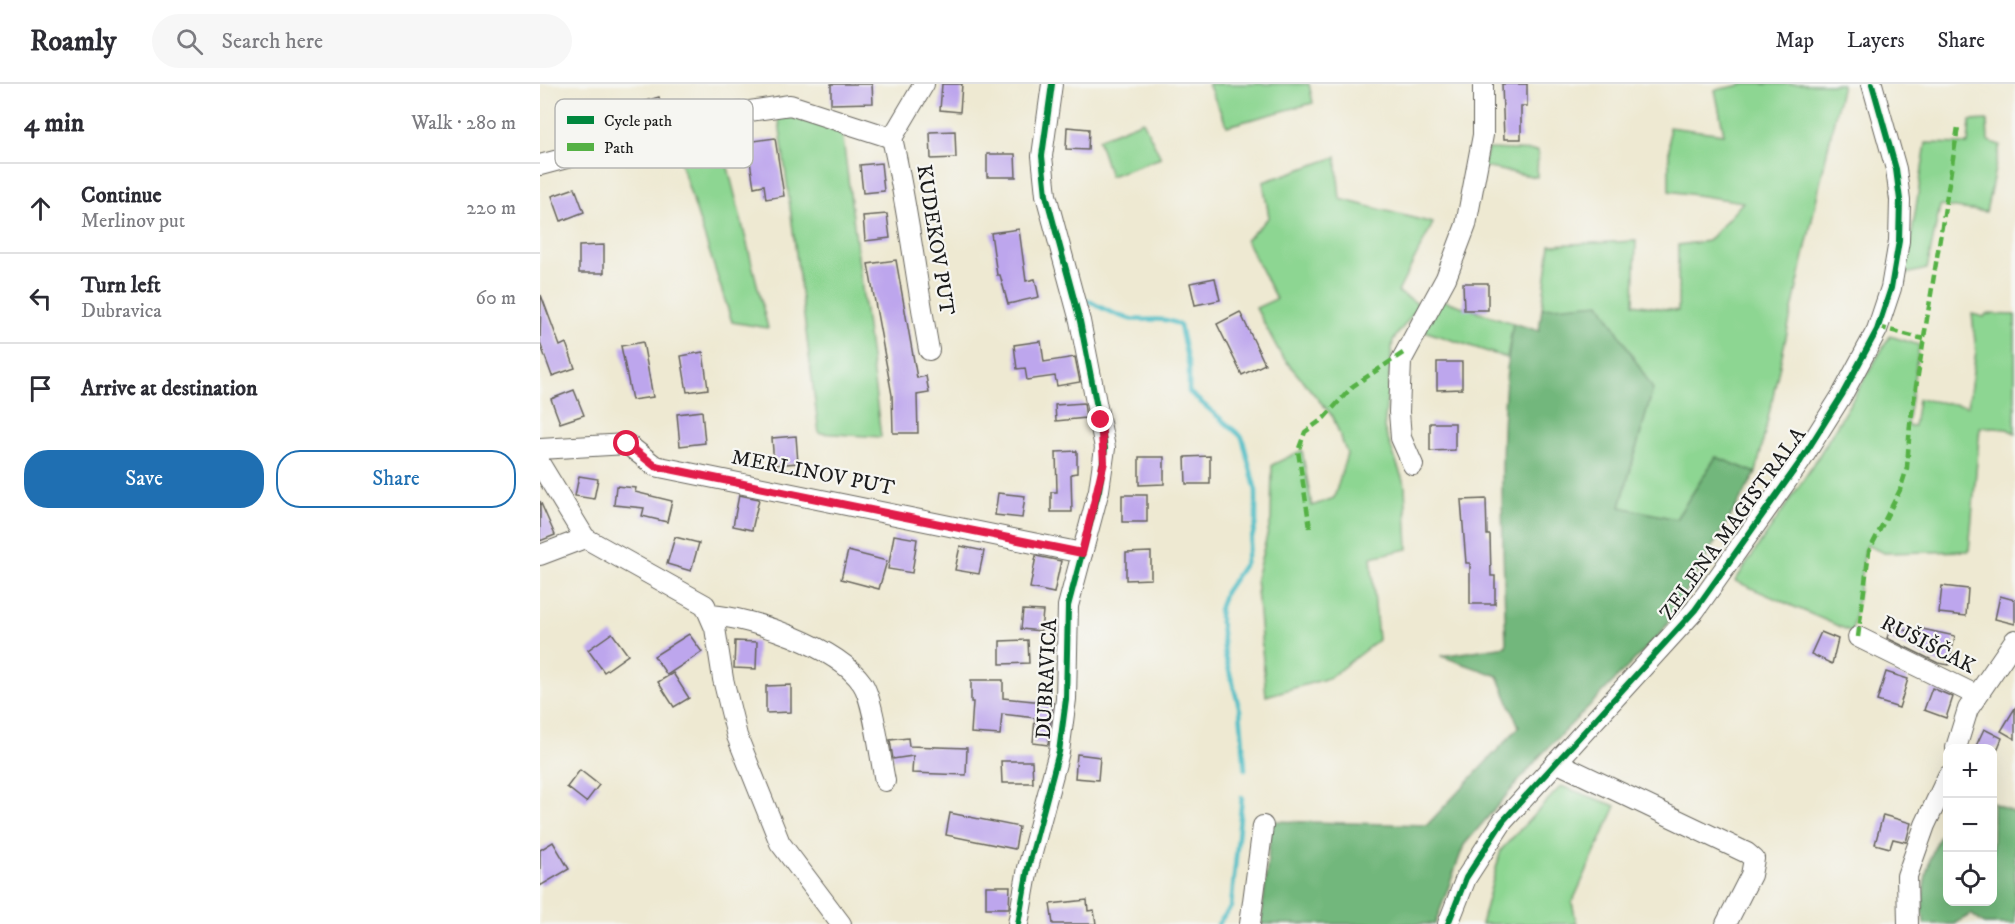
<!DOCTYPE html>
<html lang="en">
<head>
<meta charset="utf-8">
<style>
	:root { --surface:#fff; --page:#f7f7f7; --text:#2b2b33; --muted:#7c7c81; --line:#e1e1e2; --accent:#1f6fb2 }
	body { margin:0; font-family:"IM FELL DW Pica",serif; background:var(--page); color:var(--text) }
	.controls { position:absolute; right:18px; bottom:18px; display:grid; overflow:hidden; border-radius:12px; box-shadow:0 6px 24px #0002 }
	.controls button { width:54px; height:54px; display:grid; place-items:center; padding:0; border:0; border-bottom:2px solid var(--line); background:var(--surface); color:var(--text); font:30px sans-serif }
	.stop { position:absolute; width:18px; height:18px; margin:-14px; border:4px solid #e11d48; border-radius:50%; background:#fff }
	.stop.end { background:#e11d48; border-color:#fff; box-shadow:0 2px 6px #0008 }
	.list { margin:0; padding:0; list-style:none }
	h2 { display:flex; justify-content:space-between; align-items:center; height:78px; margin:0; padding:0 24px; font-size:26px }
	h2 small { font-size:20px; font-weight:400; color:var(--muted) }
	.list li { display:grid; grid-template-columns:39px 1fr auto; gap:18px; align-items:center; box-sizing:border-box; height:90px; padding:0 24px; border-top:2px solid var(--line) }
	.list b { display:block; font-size:22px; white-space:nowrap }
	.list p { margin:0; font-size:20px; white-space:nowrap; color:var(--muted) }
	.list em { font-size:20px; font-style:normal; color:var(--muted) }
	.actions { display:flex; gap:12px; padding:18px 24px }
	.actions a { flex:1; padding:14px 0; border:2px solid var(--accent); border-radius:24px; text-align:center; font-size:21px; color:var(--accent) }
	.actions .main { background:var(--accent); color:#fff }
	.icon { flex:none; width:33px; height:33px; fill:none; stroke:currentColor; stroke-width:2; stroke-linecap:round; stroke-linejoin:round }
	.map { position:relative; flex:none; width:1475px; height:840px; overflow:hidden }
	header { display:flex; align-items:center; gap:36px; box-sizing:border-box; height:84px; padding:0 30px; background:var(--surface); border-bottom:2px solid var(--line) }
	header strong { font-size:28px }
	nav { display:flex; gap:33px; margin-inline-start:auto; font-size:21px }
	.search { width:420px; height:54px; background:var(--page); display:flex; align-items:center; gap:15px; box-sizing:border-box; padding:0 21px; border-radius:33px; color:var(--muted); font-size:22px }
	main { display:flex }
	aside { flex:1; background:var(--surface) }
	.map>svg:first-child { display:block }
	.green { fill:#8dd692; stroke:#547957; stroke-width:1.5 }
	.forest { fill:#72b77c; stroke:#476a4c; stroke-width:1.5 }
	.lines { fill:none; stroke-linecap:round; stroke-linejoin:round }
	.stream { stroke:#50bec6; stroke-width:4.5 }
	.building { fill:#bda6ed }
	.minor-casing { stroke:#66645c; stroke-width:22 }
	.minor { stroke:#fff; stroke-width:20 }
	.quiet { stroke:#55b145; stroke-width:4.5; stroke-dasharray:9 4.5; stroke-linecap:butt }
	.cycleway-casing { stroke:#f6f6f2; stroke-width:10 }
	.cycleway { stroke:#00873e; stroke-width:6 }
	.route { stroke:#e11d48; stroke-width:8 }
	.labels { text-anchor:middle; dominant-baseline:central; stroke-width:4.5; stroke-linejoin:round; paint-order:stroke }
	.street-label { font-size:21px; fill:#1c1c1c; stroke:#f6f6f2 }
	.key { fill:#f6f6f2; stroke:#b5b5b2; stroke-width:1.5 }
	.key-label { font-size:16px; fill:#1c1c1c }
</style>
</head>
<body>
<header>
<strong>Roamly</strong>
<div class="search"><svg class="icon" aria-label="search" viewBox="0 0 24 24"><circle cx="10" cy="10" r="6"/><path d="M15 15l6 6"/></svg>Search here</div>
<nav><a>Map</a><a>Layers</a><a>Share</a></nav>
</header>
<main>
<aside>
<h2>4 min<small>Walk · 280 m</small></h2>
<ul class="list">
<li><svg class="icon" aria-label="ahead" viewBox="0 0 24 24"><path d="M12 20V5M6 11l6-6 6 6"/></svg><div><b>Continue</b><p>Merlinov put</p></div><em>220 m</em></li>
<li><svg class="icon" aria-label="left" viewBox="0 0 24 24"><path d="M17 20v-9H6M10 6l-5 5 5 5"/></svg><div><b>Turn left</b><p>Dubravica</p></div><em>60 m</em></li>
<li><svg class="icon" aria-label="arrive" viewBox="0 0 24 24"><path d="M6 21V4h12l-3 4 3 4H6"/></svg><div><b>Arrive at destination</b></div></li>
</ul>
<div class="actions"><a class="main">Save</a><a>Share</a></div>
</aside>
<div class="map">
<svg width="1475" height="840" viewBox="0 0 1475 840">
	<rect width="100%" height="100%" fill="#f6f6f2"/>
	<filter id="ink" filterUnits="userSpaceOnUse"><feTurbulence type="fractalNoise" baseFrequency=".0167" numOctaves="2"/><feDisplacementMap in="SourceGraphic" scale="12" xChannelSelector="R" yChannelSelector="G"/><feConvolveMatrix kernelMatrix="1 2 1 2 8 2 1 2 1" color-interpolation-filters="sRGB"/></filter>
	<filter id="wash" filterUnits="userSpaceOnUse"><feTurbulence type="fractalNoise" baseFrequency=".008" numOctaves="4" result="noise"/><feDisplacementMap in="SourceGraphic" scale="24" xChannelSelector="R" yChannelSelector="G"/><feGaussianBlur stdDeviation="1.35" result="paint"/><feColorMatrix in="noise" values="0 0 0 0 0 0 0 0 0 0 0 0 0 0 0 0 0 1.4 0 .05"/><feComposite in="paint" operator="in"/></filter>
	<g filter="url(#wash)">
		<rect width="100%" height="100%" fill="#eee9d2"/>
		<g class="green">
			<path d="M668 0H769L773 19 687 42Z"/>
			<path d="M1206 0H1302L1216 389 1176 373 1136 435 1080 423 1113 305 1002 224 1010 161 1096 157 1094 220 1138 227V161L1168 157 1203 118 1129 107V43L1184 50 1175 6Z"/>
			<path d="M238 29 302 47 341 353 279 349Z"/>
			<path d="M176 35 228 244 192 238 131 49Z"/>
			<path d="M1447 36 1448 57 1460 61 1446 128 1400 122 1387 185 1362 191 1369 168 1386 59 1428 60 1430 37Z"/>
			<path d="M603 37 621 74 570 92 558 55Z"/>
			<path d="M948 65 998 67 997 93 943 83Z"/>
			<path d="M796 73 800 115 893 139 858 208 880 221 853 256 844 344 865 402 868 465 831 473 838 556 789 594 726 612 716 494 731 436 732 381 762 366 772 422 794 414 807 370 793 333 741 271 716 224 736 215 706 156 729 133 723 98Z"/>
			<path d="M899 215 973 239 967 274 884 247Z"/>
			<path d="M1432 230 1444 233 1446 230 1475 231V349L1467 345 1440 343 1429 467 1344 469 1326 461 1312 548 1195 497 1274 380 1350 252 1379 261 1367 342H1374L1378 315 1428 322 1436 267Z"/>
			<path d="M1021 702 1076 722 1032 819 1037 840H941L961 766Z"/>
		</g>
		<g class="forest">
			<path d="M1060 219 1113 305 1080 423 1136 435 1176 373 1216 389 1123 547 1001 671 924 761 895 840H721L732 737 887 741 979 643 958 592 901 572 966 562C963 455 956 344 973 239L999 247 1002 224Z"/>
			<path d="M1453 719 1475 729V840H1444L1431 830 1415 840H1384C1380 807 1387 768 1407 741L1408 818H1452Z"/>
		</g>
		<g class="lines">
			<g class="stream">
				<path d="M547 216C561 224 574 231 590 235 609 238 625 231 640 242L649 283V308L702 353 716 407V439L705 479 685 508 679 526 685 572 700 626 705 685"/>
				<path d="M678 840 691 823 702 713"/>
			</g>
		</g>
		<g id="blocks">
			<g class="building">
				<path d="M291 0H332L333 19 291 20Z"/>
				<path d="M402 0H422L420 28 400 26Z"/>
				<path d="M962 0H987V22H981V55H964Z"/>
				<path d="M119 13 125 35 99 42 93 21Z"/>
				<path d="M527 43 549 45 548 66 526 65Z"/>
				<path d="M415 47 416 74 391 75 390 48Z"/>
				<path d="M235 54 244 112 226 115 224 101 214 103 207 58Z"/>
				<path d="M447 70H475L476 93H447Z"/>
				<path d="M341 79 344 107 323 109 320 81Z"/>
				<path d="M35 104 44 128 21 137 12 112Z"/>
				<path d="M347 130 350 154 325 157 323 132Z"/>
				<path d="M479 145 486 197 495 195 499 213 468 220 460 191H457L451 149Z"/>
				<path d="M64 161V189H39V162Z"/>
				<path d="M356 176 377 294 386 292 389 309 377 311 378 349H353L352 311 328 180Z"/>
				<path d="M675 194 680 216 655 221 650 199Z"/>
				<path d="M923 199H948V226H924Z"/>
				<path d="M1 211 20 262 26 259 35 284 12 292 0 259Z"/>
				<path d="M700 228 725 280 702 291 677 240Z"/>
				<path d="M501 257 504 278 535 273 540 298 517 302 515 292 487 296 485 284 477 285 474 261Z"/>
				<path d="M103 258 113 313 92 316 81 262Z"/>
				<path d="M163 268 168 305 147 308 141 272Z"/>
				<path d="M897 278H922V305L897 306Z"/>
				<path d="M34 306 44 331 20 339 11 315Z"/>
				<path d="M544 319 546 334 516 337 515 321Z"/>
				<path d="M162 327 165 359 140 362 137 330Z"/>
				<path d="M890 339H915V366L890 367Z"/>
				<path d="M256 352 258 379 234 381 232 354Z"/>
				<path d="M537 367V389L531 390 532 428H511V408H517L516 368Z"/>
				<path d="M670 372V400H646L645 373Z"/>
				<path d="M599 373H624V400L599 401Z"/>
				<path d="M39 392 58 395 54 415 35 412Z"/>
				<path d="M76 402 96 404 95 408 132 417 127 438 102 432 104 424 74 421Z"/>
				<path d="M458 409 485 412 482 434 455 431Z"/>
				<path d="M199 411 219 415 212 446 193 442Z"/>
				<rect x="582" y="411" width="25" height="27"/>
				<path d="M946 415 947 451H950L951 492H955V520H930V479H926L921 416Z"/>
				<path d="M0 417 15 451 0 457Z"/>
				<path d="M354 451 377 455 372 489 348 485Z"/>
				<path d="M135 453 159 459 151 487 127 480Z"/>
				<path d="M420 462 444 467 439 490 415 486Z"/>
				<path d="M308 467 347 477 339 505 301 495Z"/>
				<path d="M611 468V495L586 496V469Z"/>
				<path d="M496 472 521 477 514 509 490 504Z"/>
				<path d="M1402 502 1428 505 1426 532 1399 529Z"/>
				<path d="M1460 512 1475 516V540L1455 535Z"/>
				<path d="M483 526 503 527 501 547 481 545Z"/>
				<path d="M1351 542 1381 551 1382 545 1415 552 1409 581 1398 579 1347 554Z"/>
				<path d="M1281 548 1298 555 1292 580 1271 570Z"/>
				<path d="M72 549 88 571 64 588 48 566Z"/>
				<path d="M149 550 162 568 127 591 114 572Z"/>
				<path d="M488 556 489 579 460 580V557Z"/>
				<path d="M195 557 217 558 216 585 194 584Z"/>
				<path d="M1346 588 1368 595 1359 624 1337 617Z"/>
				<path d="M133 589 149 614 134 623 118 598Z"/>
				<path d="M431 596H463V614L513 619 508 661 493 659 495 634 462 630 460 651 431 649 433 618H431Z"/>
				<path d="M251 601V628L226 629V602Z"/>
				<path d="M1392 604 1413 613 1406 634 1384 626Z"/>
				<path d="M1475 624V655L1461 647Z"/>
				<path d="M1444 645 1462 654 1458 664H1435Z"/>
				<path d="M368 654 369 662 427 664 426 691 372 689 373 672 353 675 350 656Z"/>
				<path d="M537 670 560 673 558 696 535 694Z"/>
				<path d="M461 677H492L493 699H462Z"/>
				<path d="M40 686 59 701 46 718 27 703Z"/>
				<path d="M410 729 479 743 475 765 406 751Z"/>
				<path d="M1343 731 1371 739 1366 758 1353 755 1350 764 1335 760Z"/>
				<path d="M13 758 29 785 0 802V766Z"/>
				<path d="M446 802H470L469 824H446Z"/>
				<path d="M547 816 548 827 554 826 556 840H513L510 820Z"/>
			</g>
		</g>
	</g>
	<g filter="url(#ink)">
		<use href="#blocks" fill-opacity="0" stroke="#66645c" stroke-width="1.5"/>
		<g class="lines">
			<defs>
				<g id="minor">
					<path d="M352 54C368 124 376 195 389 266"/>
					<path d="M0 81 196 29 250 21 352 54 384 0"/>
					<path d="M0 365 87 360 115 382 542 469"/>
					<path d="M0 380 45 454 0 471"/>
					<path d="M873 381 861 354 859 328 861 277 906 194 926 141 943 51V0"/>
					<path d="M45 454 165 521 175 544 183 595 197 652 240 759 301 840"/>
					<path d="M171 531C213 534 297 563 322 599 334 616 340 674 345 697"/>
					<path d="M1318 553 1436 611"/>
					<path d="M1416 664 1428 625 1475 556"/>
					<path d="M1016 678 1207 769 1214 775 1211 791 1186 840"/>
					<path d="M478 840 488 784 519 668 526 615 528 522 559 406 565 364 540 237 506 111 502 72 512 0"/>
					<path d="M710 840 723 742"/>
					<path d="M908 840 926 794 963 737 1155 526 1260 378 1302 311 1337 246 1351 204 1359 157 1360 116 1356 85 1332 0"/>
					<path d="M1368 840 1367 792 1385 741 1408 692"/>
				</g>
			</defs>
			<use href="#minor" class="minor-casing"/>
			<use href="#minor" class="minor"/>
			<g class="quiet">
				<path d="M1338 243 1384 255"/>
				<path d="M770 444 758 367 765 348 784 334 813 302 863 269"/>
				<path d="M1318 553 1329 467 1360 406 1367 384 1370 340 1418 43"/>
			</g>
			<defs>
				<g id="cycleway">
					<path d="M478 840 488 784 519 668 526 615 528 522 559 406 565 364 540 237 506 111 502 72 512 0"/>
					<path d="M908 840 926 794 963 737 1155 526 1260 378 1302 311 1337 246 1351 204 1359 157 1360 116 1356 85 1332 0"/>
				</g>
			</defs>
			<use href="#cycleway" class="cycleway-casing"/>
			<use href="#cycleway" class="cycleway"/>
		</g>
	</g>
	<g class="lines" filter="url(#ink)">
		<path class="route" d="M87 360 115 382 542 469 564 378 561 336"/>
	</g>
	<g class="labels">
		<g class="street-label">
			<text transform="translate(395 156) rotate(81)">KUDEKOV PUT</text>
			<text transform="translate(273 389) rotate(11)">MERLINOV PUT</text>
			<text transform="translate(1193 440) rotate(-54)">ZELENA MAGISTRALA</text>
			<text transform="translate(1388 561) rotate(27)">RUŠIŠČAK</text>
			<text transform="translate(507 595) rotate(-87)">DUBRAVICA</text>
		</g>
	</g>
	<rect x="15" y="15" width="198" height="69" rx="9" class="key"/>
	<rect x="27" y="32" width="27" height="8" fill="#00873e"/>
	<rect x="27" y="59" width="27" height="8" fill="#55b145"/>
	<g class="key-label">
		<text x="64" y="42">Cycle path</text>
		<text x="64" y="69">Path</text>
	</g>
</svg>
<div class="controls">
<button>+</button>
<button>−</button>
<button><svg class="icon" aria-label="locate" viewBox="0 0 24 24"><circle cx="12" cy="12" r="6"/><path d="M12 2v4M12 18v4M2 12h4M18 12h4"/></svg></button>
</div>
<div class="stop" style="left:87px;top:360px"></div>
<div class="stop end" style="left:561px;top:336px"></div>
</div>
</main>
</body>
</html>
